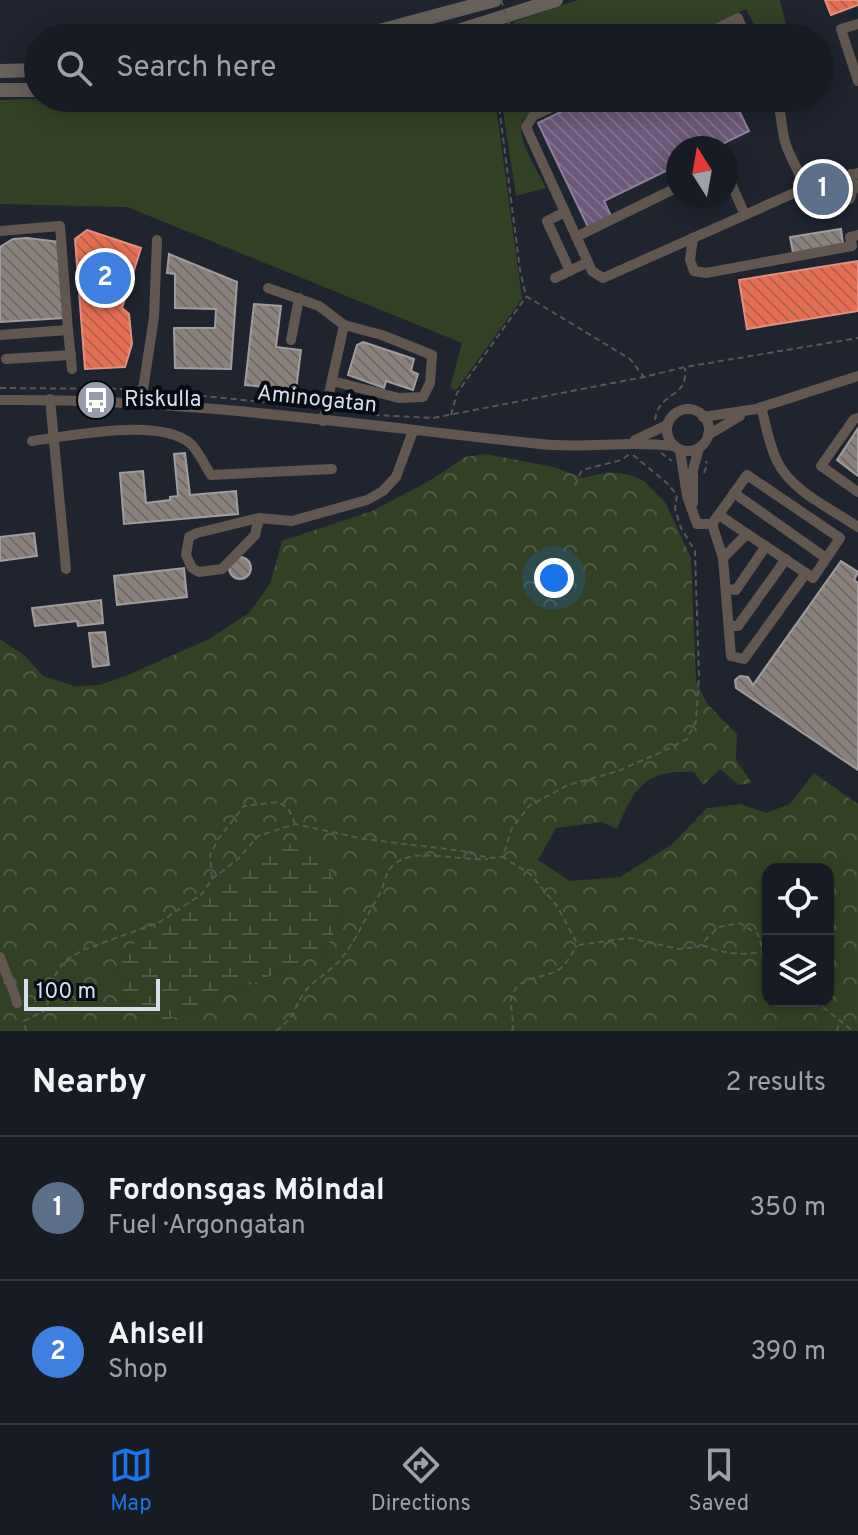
<!DOCTYPE html>
<html lang="en">
<head>
<meta charset="utf-8">
<style>
	:root { --surface:#171b23; --page:#20242b; --text:#f1f3f6; --muted:#9ea1a6; --line:#363941; --accent:#1a73e8 }
	body { margin:0; font-family:Overpass,sans-serif; background:var(--page); color:var(--text) }
	.controls { position:absolute; right:24px; bottom:24px; display:grid; overflow:hidden; border-radius:16px; box-shadow:0 4px 20px #0003 }
	.controls button { width:72px; height:72px; display:grid; place-items:center; padding:0; border:0; border-bottom:2px solid var(--line); background:var(--surface); color:var(--text); font:40px sans-serif }
	.compass { position:absolute; left:666px; top:136px; width:72px; height:72px; border-radius:50%; background:var(--surface); box-shadow:0 4px 20px #0003; rotate:349deg }
	.scale { position:absolute; left:24px; bottom:20px; width:136px; box-sizing:border-box; padding-left:8px; border:4px solid #d7deec; border-top:0; font-size:22px; line-height:28px; white-space:nowrap; color:#d7deec; -webkit-text-stroke:6px #070b14; paint-order:stroke }
	.you { position:absolute; left:554px; top:578px; width:28px; height:28px; margin:-20px; border:6px solid #fff; border-radius:50%; background:#1a73e8; box-shadow:0 0 0 12px #1a73e833 }
	.badge { display:grid; place-items:center; width:52px; height:52px; border-radius:50%; background:var(--accent); color:#fff; font-size:26px; font-weight:700 }
	.pin { position:absolute; translate:-50% -50%; border:4px solid #fff; box-shadow:0 2px 8px #0006 }
	.list { margin:0; padding:0; list-style:none }
	h2 { display:flex; justify-content:space-between; align-items:center; height:104px; margin:0; padding:0 32px; font-size:34px }
	h2 small { font-size:26px; font-weight:400; color:var(--muted) }
	.list li { display:grid; grid-template-columns:52px 1fr auto; gap:24px; align-items:center; box-sizing:border-box; height:144px; padding:0 32px; border-top:2px solid var(--line) }
	.list b { display:block; font-size:30px; white-space:nowrap }
	.list p { margin:0; font-size:26px; white-space:nowrap; color:var(--muted) }
	.list em { font-size:26px; font-style:normal; color:var(--muted) }
	.icon { flex:none; width:44px; height:44px; fill:none; stroke:currentColor; stroke-width:2; stroke-linecap:round; stroke-linejoin:round }
	.map { position:relative; flex:none; width:858px; height:1031px; overflow:hidden }
	.search { position:absolute; background:var(--surface); box-shadow:0 4px 20px #0003; left:24px; right:24px; top:24px; height:88px; display:flex; align-items:center; gap:20px; box-sizing:border-box; padding:0 28px; border-radius:44px; color:var(--muted); font-size:30px }
	.sheet { height:392px; background:var(--surface) }
	nav { display:flex; justify-content:space-around; align-items:center; box-sizing:border-box; height:112px; border-top:2px solid var(--line); background:var(--surface); font-size:22px; color:var(--muted) }
	nav a { display:grid; justify-items:center; gap:4px }
	nav .on { color:var(--accent) }
	.map>svg:first-child { display:block }
	.green { fill:#324124 }
	.forest { fill:url(#forest-crowns); fill-rule:evenodd }
	.wetland { fill:url(#wetland-marsh) }
	.shops { fill:url(#shops-back-hatch); stroke:#e29080; stroke-width:2 }
	.offices { fill:url(#offices-back-hatch); stroke:#8d819c; stroke-width:2 }
	.industry { fill:url(#industry-back-hatch); stroke:#a19d9e; stroke-width:2 }
	.lines { fill:none; stroke-linecap:round; stroke-linejoin:round }
	.path { stroke:#5a5655; stroke-width:2; stroke-dasharray:6 4; stroke-linecap:butt }
	.minor { stroke:#615750; stroke-width:10 }
	.highway { stroke:#68605b; stroke-width:14 }
	.path-bridge { stroke:#5a5655; stroke-width:2; stroke-dasharray:6 4; stroke-linecap:butt }
	.labels { text-anchor:middle; dominant-baseline:central; stroke-width:8; stroke-linejoin:round; paint-order:stroke }
	.poi-label { font-size:22px; fill:#d7deec; stroke:#070b14; text-anchor:start }
	.street-label { font-size:22px; fill:#d7deec; stroke:#070b14 }
</style>
</head>
<body>
<div class="map">
<svg width="858" height="1031" viewBox="0 0 858 1031">
	<defs>
		<pattern id="forest-crowns" width="20" height="18" patternUnits="userSpaceOnUse" patternTransform="scale(2)"><rect width="20" height="18" fill="#324124"/><path d="M2 6a3 3 0 1 1 6 0M12 15a3 3 0 1 1 6 0" fill="none" stroke="#4f5c44"/></pattern>
		<pattern id="wetland-marsh" width="20" height="14" patternUnits="userSpaceOnUse" patternTransform="scale(2)"><rect width="20" height="14" fill="#324124"/><path d="M1 5h8M5 5V1M11 12h8M15 12V8" fill="none" stroke="#4f5c44"/></pattern>
		<pattern id="shops-back-hatch" width="6" height="6" patternUnits="userSpaceOnUse" patternTransform="scale(2)"><rect width="6" height="6" fill="#e76f51"/><path d="M-1 5l2 2M0 0l6 6M5-1l2 2" fill="none" stroke="#b5624e"/></pattern>
		<pattern id="offices-back-hatch" width="6" height="6" patternUnits="userSpaceOnUse" patternTransform="scale(2)"><rect width="6" height="6" fill="#6d597a"/><path d="M-1 5l2 2M0 0l6 6M5-1l2 2" fill="none" stroke="#81708d"/></pattern>
		<pattern id="industry-back-hatch" width="6" height="6" patternUnits="userSpaceOnUse" patternTransform="scale(2)"><rect width="6" height="6" fill="#8a817c"/><path d="M-1 5l2 2M0 0l6 6M5-1l2 2" fill="none" stroke="#706b69"/></pattern>
	</defs>
	<rect width="100%" height="100%" fill="#1f242f"/>
	<g class="green">
		<path d="M578 0H780L789 38H761L746 9 685 38H514L516 33 513 22Z"/>
		<path d="M71 98H495L522 299 456 390 450 388 462 343 127 207 0 204V100Z"/>
		<path d="M501 98H560C548 104 528 110 522 122 515 136 539 174 546 188L516 196Z"/>
	</g>
	<path class="forest" d="M486 454 554 467 583 478 609 472 630 475 644 481 665 502 691 558 696 681 708 705 737 734 736 760 752 783 739 785 720 769 703 785 694 772C644 770 635 787 617 829L602 822 556 828 538 860 570 881 620 877 671 845 707 808 740 804 766 813 790 804 814 773 858 804V1031H0V639L25 656 43 676 75 686 100 685 128 675 209 639 249 613 270 584 282 541 372 511 431 480 465 457ZM258 853 345 912 324 952 182 1015 157 1024C125 1006 122 997 118 962L136 942ZM768 869H828V1001H768Z"/>
	<path class="wetland" d="M281 845C287 845 295 844 301 845 327 850 338 890 345 912L324 952 182 1015 156 1024C125 1006 122 997 118 962L136 942 258 852Z"/>
	<g class="shops">
		<path d="M825 0H858V5L831 15Z"/>
		<path d="M87 230 141 248 122 308 129 314 132 344 125 367 85 369 75 239Z"/>
		<path d="M858 261V311L747 329 739 280Z"/>
	</g>
	<path class="offices" d="M589 98H733L749 131 714 148H678V165L604 201 611 216 588 227 538 123Z"/>
	<g class="industry">
		<path d="M841 229 843 244 793 253 790 237Z"/>
		<path d="M27 238 59 242 63 318 0 322V247L13 239Z"/>
		<path d="M169 254 237 282 231 369 175 368 174 328H215L216 309 175 308V274L167 273Z"/>
		<path d="M254 304 281 306 276 347 301 350 296 390 245 385Z"/>
		<path d="M363 342 414 359 411 371 418 374 413 390 386 381 384 388 348 375 357 345Z"/>
		<path d="M858 428V476L837 460Z"/>
		<path d="M185 453 190 495 236 491 238 514 124 524 120 473 143 471 146 503 170 500V497L178 496 174 454Z"/>
		<path d="M34 533 37 556 0 561V537Z"/>
		<circle cx="240" cy="568" r="11"/>
		<path d="M841 561 858 572 854 580 858 583V770L736 688 735 680 740 676 748 677 753 685Z"/>
		<path d="M184 568 187 597 117 605 114 576Z"/>
		<path d="M101 600 103 623 78 626 77 621 35 626 32 608Z"/>
		<path d="M105 632 109 665 93 667 89 633Z"/>
	</g>
	<g class="lines">
		<g class="path">
			<path d="M508 38 511 30"/>
			<path d="M498 98 520 270 526 296 630 359 644 377 685 367 858 338"/>
			<path d="M0 388 133 389"/>
			<path d="M151 391 316 407"/>
			<path d="M334 409 377 415 433 418 644 377"/>
			<path d="M451 415 457 393 526 297"/>
			<path d="M655 420C659 390 688 400 685 368"/>
			<path d="M661 453 672 461"/>
			<path d="M633 455 668 484 677 495 675 509 681 528 695 551 699 676 696 721 687 739 668 749 618 771 568 785 529 806 511 830 503 857 530 874 557 906 578 945 629 938 679 949 698 947 719 927 739 923 758 934 763 951 768 954"/>
			<path d="M704 473 707 465 706 461"/>
			<path d="M575 485 582 470 621 460 630 454"/>
			<path d="M212 878 210 855 219 838 244 806 278 802 288 808 295 823"/>
			<path d="M702 945C722 953 740 956 762 952"/>
			<path d="M815 1001 853 1031"/>
			<path d="M26 1031 24 1021 46 1010 53 979 64 961 83 950 160 922 202 894 212 879 238 859 258 836 295 824 364 839 463 851 488 858 503 857"/>
			<path d="M276 1031C298 1014 291 1012 304 993 313 980 330 972 340 960 356 941 365 918 378 897 387 882 383 867 403 859 425 850 463 861 488 859"/>
			<path d="M512 1031C516 1019 507 1005 513 993 523 973 548 980 562 967 568 961 573 952 577 946"/>
			<path d="M837 1031 839 1024"/>
		</g>
		<g class="minor">
			<path d="M858 24 841 29 858 81"/>
			<path d="M697 38 738 18 747 38"/>
			<path d="M571 98 533 116 526 127 592 271 603 278 810 186 858 173"/>
			<path d="M776 98C782 112 781 127 785 142 788 152 793 161 798 171 809 197 820 211 850 199L854 186 851 174"/>
			<path d="M726 178 729 179 745 215"/>
			<path d="M817 199 854 189"/>
			<path d="M565 212 547 221 570 271"/>
			<path d="M0 231 60 226 68 330 0 335"/>
			<path d="M576 237 678 187"/>
			<path d="M693 238 690 260 694 271 706 273 852 246 850 237 858 235"/>
			<path d="M555 278 588 262"/>
			<path d="M268 288 319 306 344 325 382 335 432 355 430 383 423 397 399 398 332 381"/>
			<path d="M68 330 72 369"/>
			<path d="M291 340 299 298"/>
			<path d="M6 359 71 355"/>
			<path d="M50 399 66 569"/>
			<path d="M0 400C181 398 360 425 540 444 584 449 629 440 673 446"/>
			<path d="M141 403 154 317 157 240"/>
			<path d="M761 407C766 425 769 445 777 461 791 491 832 509 858 527"/>
			<circle cx="688" cy="430" r="21"/>
			<path d="M703 417 756 409 858 376"/>
			<path d="M858 418 854 419 821 466 858 492"/>
			<path d="M323 421 344 325"/>
			<path d="M708 435 740 416"/>
			<path d="M635 440 667 425"/>
			<path d="M32 441C69 436 160 417 191 444 199 452 205 466 211 475L332 469"/>
			<path d="M680 450 687 496 697 524H712L747 475 840 538 813 578 719 515"/>
			<path d="M734 493 826 558"/>
			<path d="M693 503V470L699 448"/>
			<path d="M259 518 255 535 222 569 199 572 192 568 186 555 189 537 197 533 259 518 292 521 367 500 383 491 396 477 413 431"/>
			<path d="M712 524 723 558 731 656 744 659 806 573"/>
			<path d="M723 558 747 534"/>
			<path d="M727 589 736 590 766 546"/>
			<path d="M730 626H738L786 559"/>
			<path d="M0 957C5 973 13 986 17 1003"/>
		</g>
		<g class="highway">
			<path d="M353 38 495 0"/>
			<path d="M436 38 556 0"/>
			<path d="M0 71 38 70"/>
			<path d="M0 90H38"/>
		</g>
		<path class="path-bridge" d="M501 0 511 30"/>
	</g>
	<defs>
		<symbol id="bus-disc" viewBox="-11 -11 22 22"><circle r="9.5" fill="#979daa" stroke="#070b14"/><path d="M-5-6H5V4H4V6H2V4H-2V6H-4V4H-5ZM-3.5-4V0h7V-4ZM-3.5 1.2v1.5H-2V1.2ZM2 1.2v1.5H3.5V1.2Z" fill="#fff"/></symbol>
	</defs>
	<g fill-rule="evenodd">
		<use href="#bus-disc" x="74" y="378" width="44" height="44"/>
	</g>
	<g class="labels">
		<g class="poi-label">
			<text x="124" y="400">Riskulla</text>
		</g>
		<g class="street-label">
			<text transform="translate(317 400) rotate(6)">Aminogatan</text>
		</g>
	</g>
</svg>
<div class="controls">
<button><svg class="icon" aria-label="locate" viewBox="0 0 24 24"><circle cx="12" cy="12" r="6"/><path d="M12 2v4M12 18v4M2 12h4M18 12h4"/></svg></button>
<button><svg class="icon" aria-label="layers" viewBox="0 0 24 24"><path d="M12 4l9 5-9 5-9-5zM3 14l9 5 9-5"/></svg></button>
</div>
<svg class="compass" viewBox="-18 -18 36 36"><path d="M0-13l5 13h-10z" fill="#e53935"/><path d="M0 13l5-13h-10z" fill="#9ea1a6"/></svg>
<div class="scale">100 m</div>
<div class="you"></div>
<div class="pin badge" style="left:823px;top:189px;background:#5c6f8a">1</div>
<div class="pin badge" style="left:105px;top:278px;background:#3f7fe0">2</div>
<div class="search"><svg class="icon" aria-label="search" viewBox="0 0 24 24"><circle cx="10" cy="10" r="6"/><path d="M15 15l6 6"/></svg>Search here</div>
</div>
<section class="sheet">
<h2>Nearby<small>2 results</small></h2>
<ul class="list">
<li><span class="badge" style="background:#5c6f8a">1</span><div><b>Fordonsgas Mölndal</b><p>Fuel · Argongatan</p></div><em>350 m</em></li>
<li><span class="badge" style="background:#3f7fe0">2</span><div><b>Ahlsell</b><p>Shop</p></div><em>390 m</em></li>
</ul>
</section>
<nav>
<a class="on"><svg class="icon" aria-label="map" viewBox="0 0 24 24"><path d="M3 6l6-2 6 2 6-2v14l-6 2-6-2-6 2zM9 4v14M15 6v14"/></svg>Map</a>
<a><svg class="icon" aria-label="directions" viewBox="0 0 24 24"><path d="M12 3l9 9-9 9-9-9zM9 14v-3h6M13 9l2 2-2 2"/></svg>Directions</a>
<a><svg class="icon" aria-label="saved" viewBox="0 0 24 24"><path d="M7 4h10v16l-5-4-5 4z"/></svg>Saved</a>
</nav>
</body>
</html>
